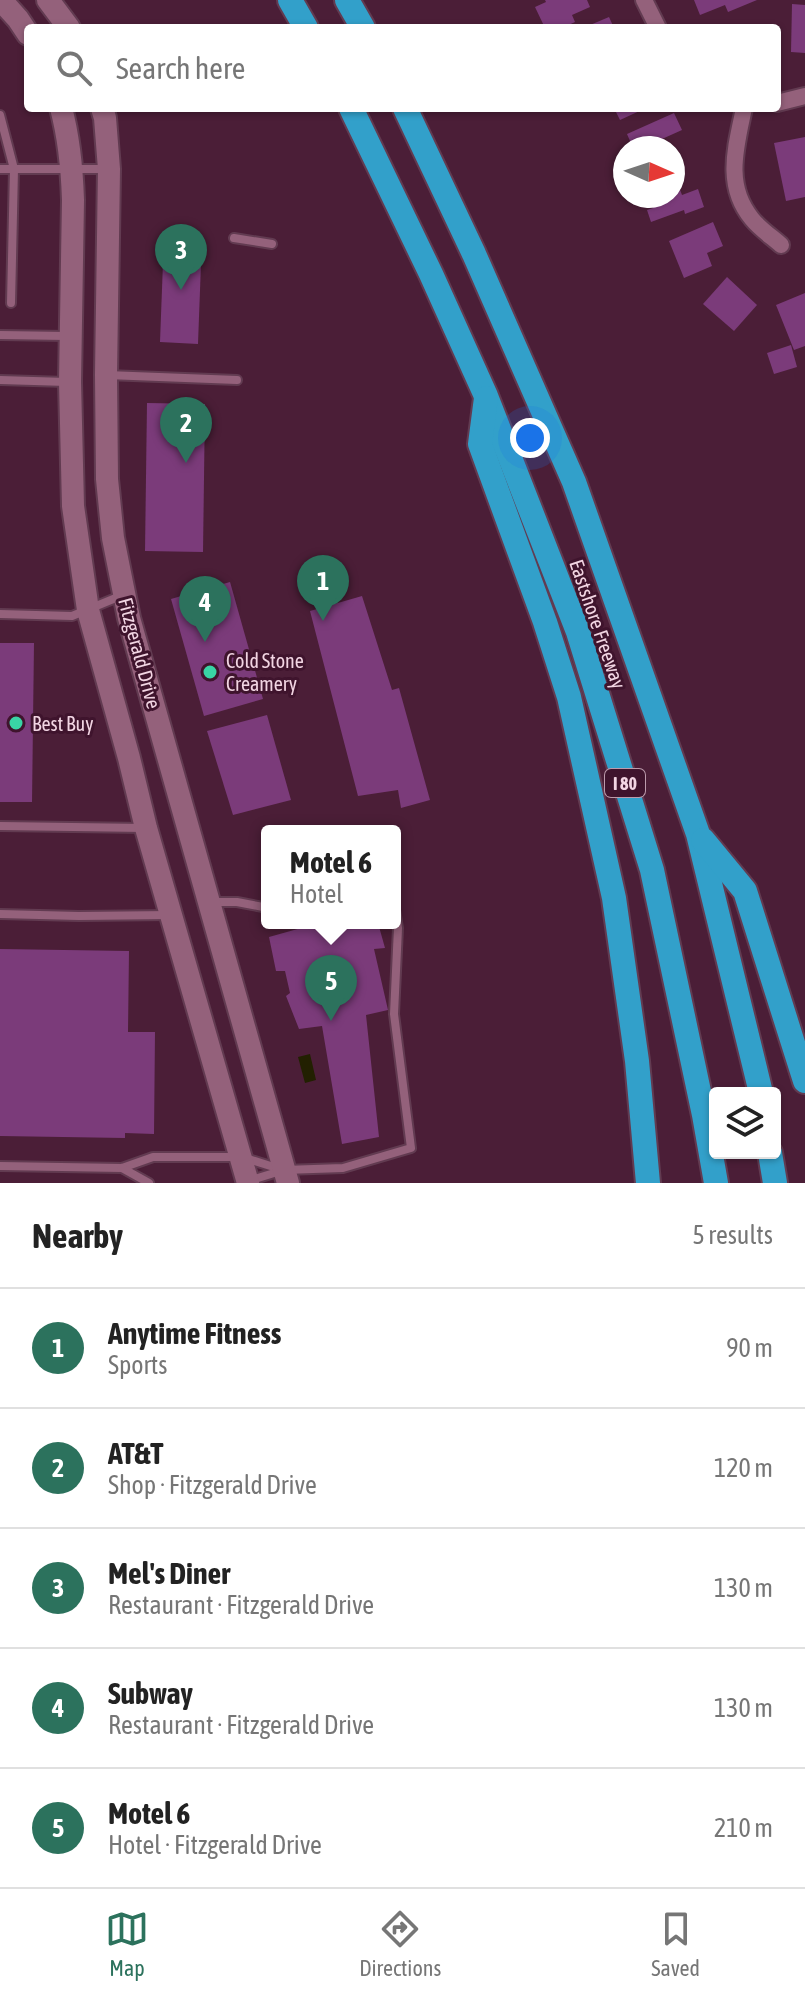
<!DOCTYPE html>
<html lang="en">
<head>
<meta charset="utf-8">
<style>
	:root { --surface:#fff; --page:#f6f6f6; --text:#222; --muted:#767676; --line:#e0e0e0; --accent:#2c725d }
	body { margin:0; font-family:"Asap Condensed",sans-serif; background:var(--page); color:var(--text) }
	.controls { position:absolute; right:24px; bottom:24px; display:grid; overflow:hidden; border-radius:8px; box-shadow:0 2px 6px #0004 }
	.controls button { width:72px; height:72px; display:grid; place-items:center; padding:0; border:0; border-bottom:2px solid var(--line); background:var(--surface); color:var(--text); font:40px sans-serif }
	.compass { position:absolute; left:613px; top:136px; width:72px; height:72px; border-radius:50%; background:var(--surface); box-shadow:0 2px 6px #0004; rotate:93deg }
	.you { position:absolute; left:530px; top:438px; width:28px; height:28px; margin:-20px; border:6px solid #fff; border-radius:50%; background:#1a73e8; box-shadow:0 0 0 12px #1a73e833 }
	.badge { display:grid; place-items:center; width:52px; height:52px; border-radius:50%; background:var(--accent); color:#fff; font-size:26px; font-weight:700 }
	.pin { position:absolute; translate:-50% -66px; filter:drop-shadow(0 2px 4px #0008) }
	.pin::after { content:''; position:absolute; top:42px; width:28px; height:24px; background:inherit; clip-path:polygon(0 0,100% 0,50% 100%) }
	.popup { position:absolute; left:261px; top:825px; width:140px; height:104px; box-sizing:border-box; display:grid; place-content:center; border-radius:8px; background:var(--surface); filter:drop-shadow(0 2px 6px #0005); font-size:26px; white-space:nowrap; color:var(--muted) }
	.popup b { font-size:30px; color:var(--text) }
	.popup::after { content:''; position:absolute; left:50%; top:100%; margin-left:-16px; border:16px solid transparent; border-top-color:var(--surface) }
	.list { margin:0; padding:0; list-style:none }
	h2 { display:flex; justify-content:space-between; align-items:center; height:104px; margin:0; padding:0 32px; font-size:34px }
	h2 small { font-size:26px; font-weight:400; color:var(--muted) }
	.list li { display:grid; grid-template-columns:52px 1fr auto; gap:24px; align-items:center; box-sizing:border-box; height:120px; padding:0 32px; border-top:2px solid var(--line) }
	.list b { display:block; font-size:30px; white-space:nowrap }
	.list p { margin:0; font-size:26px; white-space:nowrap; color:var(--muted) }
	.list em { font-size:26px; font-style:normal; color:var(--muted) }
	.icon { flex:none; width:44px; height:44px; fill:none; stroke:currentColor; stroke-width:2; stroke-linecap:round; stroke-linejoin:round }
	.map { position:relative; flex:none; width:805px; height:1183px; overflow:hidden }
	.search { position:absolute; background:var(--surface); box-shadow:0 2px 6px #0004; left:24px; right:24px; top:24px; height:88px; display:flex; align-items:center; gap:20px; box-sizing:border-box; padding:0 28px; border-radius:8px; color:var(--muted); font-size:30px }
	.sheet { height:704px; background:var(--surface) }
	nav { display:flex; justify-content:space-around; align-items:center; box-sizing:border-box; height:112px; border-top:2px solid var(--line); background:var(--surface); font-size:22px; color:var(--muted) }
	nav a { display:grid; justify-items:center; gap:4px }
	nav .on { color:var(--accent) }
	.map>svg:first-child { display:block }
	.water { fill:#222001 }
	.building { fill:#7b3b7a }
	.lines { fill:none; stroke-linecap:round; stroke-linejoin:round }
	.service-casing { stroke:#623b51; stroke-width:12 }
	.minor-casing { stroke:#623b51; stroke-width:20 }
	.secondary-casing { stroke:#623b51; stroke-width:26 }
	.motorway-casing { stroke:#623b51; stroke-width:28 }
	.service { stroke:#94617b; stroke-width:8 }
	.minor { stroke:#94617b; stroke-width:16 }
	.secondary { stroke:#94617b; stroke-width:22 }
	.motorway { stroke:#32a0ca; stroke-width:24 }
	.poi-dot { fill:#39d4a5; stroke:#3f142d; stroke-width:3 }
	.labels { text-anchor:middle; dominant-baseline:central; stroke-width:6; stroke-linejoin:round; paint-order:stroke }
	.shield { fill:#3f142d; stroke:#bc9bac; stroke-width:2 }
	.shield-label { font-size:18px; font-weight:bold; fill:#f2d5e3 }
	.street-label { font-size:20px; fill:#f2d5e3; stroke:#3f142d }
	.poi-label { font-size:20px; fill:#f2d5e3; stroke:#3f142d; text-anchor:start }
</style>
</head>
<body>
<div class="map">
<svg width="805" height="1183" viewBox="0 0 805 1183">
	<rect width="100%" height="100%" fill="#4b1e37"/>
	<path class="water" d="M310 1054 316 1080 305 1083 298 1057Z"/>
	<g class="building">
		<path d="M545 0H587L590 7 572 15 575 22 562 28H545L535 7 546 2Z"/>
		<path d="M694 0H757L728 12 725 5 700 15Z"/>
		<path d="M792 4 805 5V53L791 52Z"/>
		<path d="M609 17 614 28H583Z"/>
		<path d="M614 108H646L620 120Z"/>
		<path d="M674 113 682 130 662 139 666 148H633L627 134Z"/>
		<path d="M805 137V197L786 201 774 143Z"/>
		<path d="M675 176 682 195 698 189 704 207 685 214 684 210 651 222 647 210 653 208 649 196H673V177Z"/>
		<path d="M713 222 723 246 707 253 712 266 684 278 669 241Z"/>
		<path d="M164 236 202 237 198 344 160 342Z"/>
		<path d="M727 277 757 305 734 331 703 304Z"/>
		<path d="M805 293V346L794 350 776 305Z"/>
		<path d="M791 345 797 367 774 374 767 353Z"/>
		<path d="M147 403 205 404 203 552 145 551Z"/>
		<path d="M230 582 263 699 204 716 171 599Z"/>
		<path d="M362 596 392 690 399 688 430 800 401 808 398 790 358 796 310 611Z"/>
		<path d="M0 643H34L32 802H0Z"/>
		<path d="M267 715 291 800 233 815 207 731Z"/>
		<path d="M319 923H378L385 948 374 949 388 1010 366 1015 379 1137 342 1144 322 1026 299 1029 286 996 290 993 285 971H276L269 937Z"/>
		<path d="M0 949 129 951 128 1032H155L154 1134 125 1133V1138L0 1136Z"/>
	</g>
	<g class="lines">
		<defs>
			<g id="service">
				<path d="M0 115 14 169 11 303"/>
				<path d="M0 169H107"/>
				<path d="M234 238 272 244"/>
				<path d="M0 335 67 336"/>
				<path d="M107 375 237 380"/>
				<path d="M0 380 67 382"/>
				<path d="M0 614 72 616 123 595"/>
				<path d="M0 826 145 828"/>
				<path d="M210 902H237L263 907 267 906"/>
				<path d="M0 914 79 916 170 915"/>
				<path d="M0 1166 122 1168 153 1157H242L280 1169"/>
				<path d="M122 1168 149 1183"/>
				<path d="M248 1181 284 1170 343 1168 411 1148 394 1014 398 928 395 910"/>
			</g>
			<g id="minor">
				<path d="M644 0 658 28"/>
				<path d="M777 103 805 96"/>
				<path d="M744 108C736 147 724 185 752 219 760 229 772 237 781 245"/>
			</g>
			<g id="secondary">
				<path d="M1 0 18 19 28 34"/>
				<path d="M48 0 69 28"/>
				<path d="M61 108C69 138 72 169 73 200L70 382 73 506 88 610 129 758 146 828 248 1183"/>
				<path d="M102 108 105 118 109 169 106 375 107 479 113 538 129 618 288 1183"/>
			</g>
			<g id="motorway">
				<path d="M290 0 306 28"/>
				<path d="M347 0 363 28"/>
				<path d="M351 108 431 274 486 396 578 632 652 870 704 1115 716 1183"/>
				<path d="M405 108 474 254 574 482 698 834 761 1093"/>
				<path d="M486 398 480 444 545 622 569 697 614 898 637 1061 648 1183"/>
				<path d="M703 840 745 891 805 1081"/>
				<path d="M770 1153 775 1183"/>
			</g>
		</defs>
		<use href="#service" class="service-casing"/>
		<use href="#minor" class="minor-casing"/>
		<use href="#secondary" class="secondary-casing"/>
		<use href="#motorway" class="motorway-casing"/>
		<use href="#service" class="service"/>
		<use href="#minor" class="minor"/>
		<use href="#secondary" class="secondary"/>
		<use href="#motorway" class="motorway"/>
	</g>
	<g class="poi-dot">
		<circle cx="210" cy="672" r="8"/>
		<circle cx="16" cy="723" r="8"/>
	</g>
	<g class="labels">
		<rect class="shield" x="605" y="769" width="40" height="28" rx="6"/>
		<g class="shield-label">
			<text x="625" y="783">I 80</text>
		</g>
		<g class="street-label">
			<text transform="translate(598 624) rotate(71)">Eastshore Freeway</text>
			<text transform="translate(140 653) rotate(75)">Fitzgerald Drive</text>
		</g>
		<g class="poi-label">
			<text x="226" y="660">Cold Stone<tspan x="226" dy="23">Creamery</tspan></text>
			<text x="32" y="723">Best Buy</text>
		</g>
	</g>
</svg>
<div class="controls">
<button><svg class="icon" aria-label="layers" viewBox="0 0 24 24"><path d="M12 4l9 5-9 5-9-5zM3 14l9 5 9-5"/></svg></button>
</div>
<svg class="compass" viewBox="-18 -18 36 36"><path d="M0-13l5 13h-10z" fill="#e53935"/><path d="M0 13l5-13h-10z" fill="#767676"/></svg>
<div class="you"></div>
<div class="pin badge" style="left:323px;top:621px">1</div>
<div class="pin badge" style="left:186px;top:463px">2</div>
<div class="pin badge" style="left:181px;top:290px">3</div>
<div class="pin badge" style="left:205px;top:642px">4</div>
<div class="pin badge" style="left:331px;top:1021px">5</div>
<div class="popup"><b>Motel 6</b>Hotel</div>
<div class="search"><svg class="icon" aria-label="search" viewBox="0 0 24 24"><circle cx="10" cy="10" r="6"/><path d="M15 15l6 6"/></svg>Search here</div>
</div>
<section class="sheet">
<h2>Nearby<small>5 results</small></h2>
<ul class="list">
<li><span class="badge">1</span><div><b>Anytime Fitness</b><p>Sports</p></div><em>90 m</em></li>
<li><span class="badge">2</span><div><b>AT&amp;T</b><p>Shop · Fitzgerald Drive</p></div><em>120 m</em></li>
<li><span class="badge">3</span><div><b>Mel's Diner</b><p>Restaurant · Fitzgerald Drive</p></div><em>130 m</em></li>
<li><span class="badge">4</span><div><b>Subway</b><p>Restaurant · Fitzgerald Drive</p></div><em>130 m</em></li>
<li><span class="badge">5</span><div><b>Motel 6</b><p>Hotel · Fitzgerald Drive</p></div><em>210 m</em></li>
</ul>
</section>
<nav>
<a class="on"><svg class="icon" aria-label="map" viewBox="0 0 24 24"><path d="M3 6l6-2 6 2 6-2v14l-6 2-6-2-6 2zM9 4v14M15 6v14"/></svg>Map</a>
<a><svg class="icon" aria-label="directions" viewBox="0 0 24 24"><path d="M12 3l9 9-9 9-9-9zM9 14v-3h6M13 9l2 2-2 2"/></svg>Directions</a>
<a><svg class="icon" aria-label="saved" viewBox="0 0 24 24"><path d="M7 4h10v16l-5-4-5 4z"/></svg>Saved</a>
</nav>
</body>
</html>
